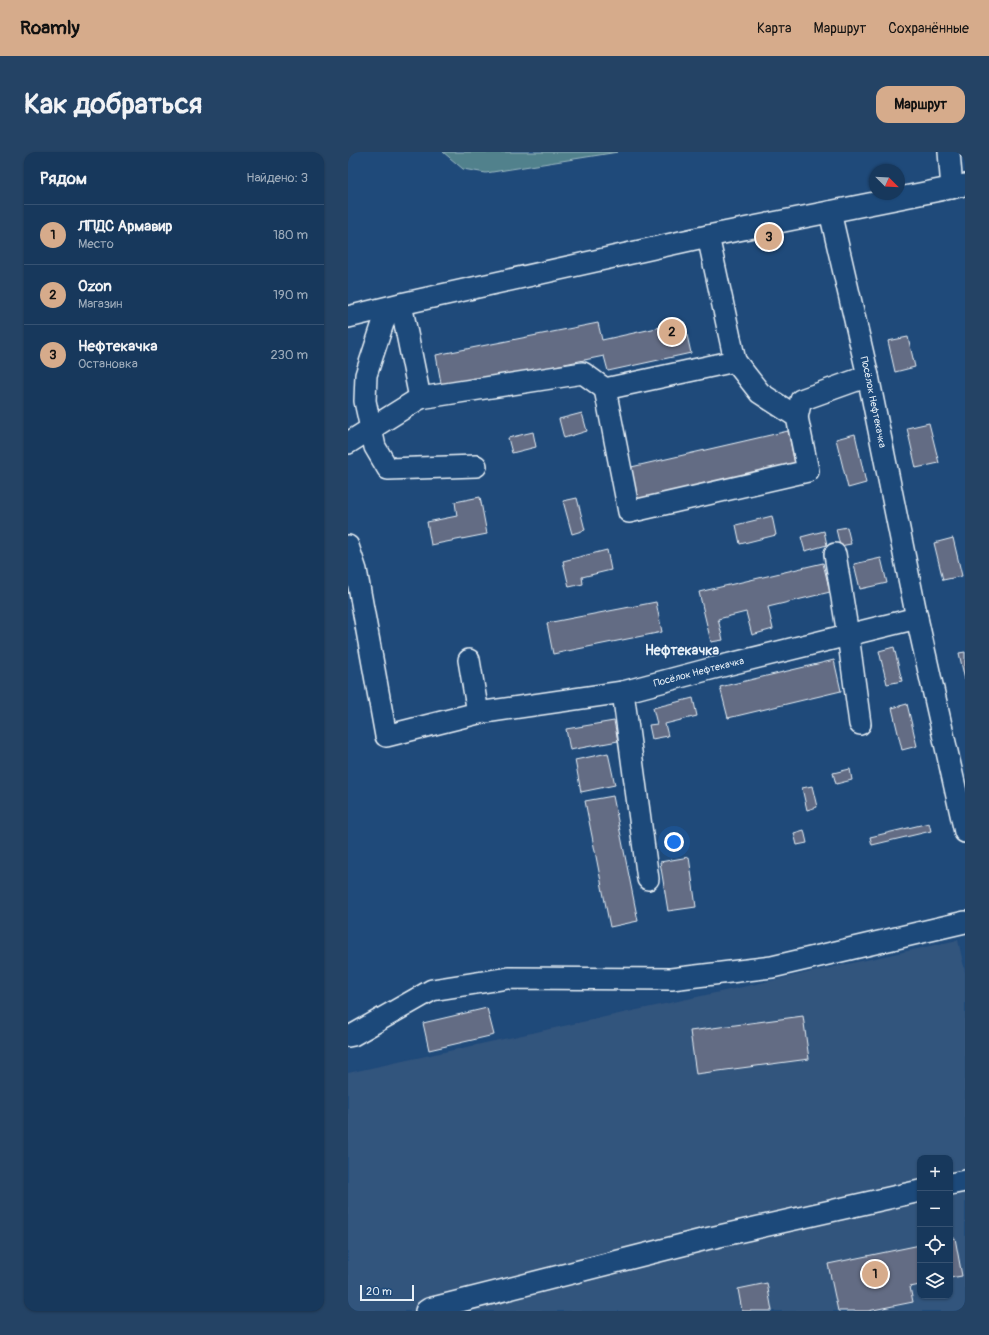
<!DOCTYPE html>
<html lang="ru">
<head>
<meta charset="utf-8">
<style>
	:root { --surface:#17385c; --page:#244365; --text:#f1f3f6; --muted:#9eacbb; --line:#365272; --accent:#d6ab8b }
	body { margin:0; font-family:Pangolin,sans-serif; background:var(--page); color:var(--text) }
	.controls { position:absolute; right:12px; bottom:12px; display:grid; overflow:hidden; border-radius:8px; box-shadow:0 1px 3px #0004 }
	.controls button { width:36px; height:36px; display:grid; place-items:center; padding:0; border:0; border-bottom:1px solid var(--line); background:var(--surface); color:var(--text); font:20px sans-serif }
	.compass { position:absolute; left:521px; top:12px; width:36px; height:36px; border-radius:50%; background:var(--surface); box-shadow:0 1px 3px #0004; rotate:114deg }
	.scale { position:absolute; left:12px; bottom:10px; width:54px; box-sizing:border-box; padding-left:4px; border:2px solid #e8f1f8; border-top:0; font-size:11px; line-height:14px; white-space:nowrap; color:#e8f1f8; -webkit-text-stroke:3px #1f4a7a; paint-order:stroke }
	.you { position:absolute; left:326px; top:690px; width:14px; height:14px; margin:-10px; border:3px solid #fff; border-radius:50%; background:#1a73e8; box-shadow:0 0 0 6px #1a73e833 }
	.badge { display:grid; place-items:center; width:26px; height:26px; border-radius:50%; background:var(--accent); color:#111; font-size:13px; font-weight:700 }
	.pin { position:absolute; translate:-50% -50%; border:2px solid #fff; box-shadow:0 1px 4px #0006 }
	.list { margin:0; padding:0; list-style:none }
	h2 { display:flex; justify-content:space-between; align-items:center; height:52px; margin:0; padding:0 16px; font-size:17px }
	h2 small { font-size:13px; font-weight:400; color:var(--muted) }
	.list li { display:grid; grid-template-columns:26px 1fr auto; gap:12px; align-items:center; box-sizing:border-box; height:60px; padding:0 16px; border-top:1px solid var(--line) }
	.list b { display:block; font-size:15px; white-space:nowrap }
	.list p { margin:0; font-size:13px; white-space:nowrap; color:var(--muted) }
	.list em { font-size:13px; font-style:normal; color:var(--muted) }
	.icon { flex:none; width:22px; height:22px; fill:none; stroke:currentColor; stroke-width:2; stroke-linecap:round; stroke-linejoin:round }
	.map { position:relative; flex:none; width:617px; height:1159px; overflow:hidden; border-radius:12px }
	header { display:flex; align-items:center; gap:24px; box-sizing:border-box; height:56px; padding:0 20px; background:var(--accent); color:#111 }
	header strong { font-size:19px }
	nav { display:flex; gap:22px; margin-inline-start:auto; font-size:14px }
	.intro { display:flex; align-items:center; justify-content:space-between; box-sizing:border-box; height:96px; padding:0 24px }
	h1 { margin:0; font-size:28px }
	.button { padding:10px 18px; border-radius:12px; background:var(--accent); color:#111; font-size:14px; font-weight:700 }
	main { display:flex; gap:24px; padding:0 24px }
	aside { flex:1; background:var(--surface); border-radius:12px; box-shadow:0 1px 3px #0004 }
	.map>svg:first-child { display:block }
	.built { fill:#33547d; fill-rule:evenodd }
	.pitch { fill:#51818c; stroke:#9cb9c2 }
	.building { fill:#636c84; stroke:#e8f1f8 }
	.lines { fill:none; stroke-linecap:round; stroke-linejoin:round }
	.minor-casing { stroke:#e8f1f8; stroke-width:24 }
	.minor { stroke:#1f4a7a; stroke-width:21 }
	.labels { text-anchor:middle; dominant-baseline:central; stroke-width:3; stroke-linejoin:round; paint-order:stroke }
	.street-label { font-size:10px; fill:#e8f1f8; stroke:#1f4a7a }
	.district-label { font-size:14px; font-weight:bold; fill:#e8f1f8; stroke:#1f4a7a }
</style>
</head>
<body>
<header>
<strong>Roamly</strong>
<nav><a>Карта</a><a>Маршрут</a><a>Сохранённые</a></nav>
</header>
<div class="intro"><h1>Как добраться</h1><a class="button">Маршрут</a></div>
<main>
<aside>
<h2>Рядом<small>Найдено: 3</small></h2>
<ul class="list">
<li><span class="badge">1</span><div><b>ЛПДС Армавир</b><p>Место</p></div><em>180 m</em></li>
<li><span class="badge">2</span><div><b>Ozon</b><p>Магазин</p></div><em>190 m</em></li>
<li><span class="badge">3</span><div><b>Нефтекачка</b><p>Остановка</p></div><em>230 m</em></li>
</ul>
</aside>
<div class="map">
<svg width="617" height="1159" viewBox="0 0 617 1159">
	<rect width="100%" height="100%" fill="#1f4a7a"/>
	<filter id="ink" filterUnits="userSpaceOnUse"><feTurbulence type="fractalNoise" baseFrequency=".025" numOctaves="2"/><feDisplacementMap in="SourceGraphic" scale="8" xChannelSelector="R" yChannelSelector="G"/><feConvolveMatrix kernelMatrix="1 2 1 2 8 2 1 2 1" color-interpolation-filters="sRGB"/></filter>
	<g filter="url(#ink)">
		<path class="built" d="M610 788 617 820V1159H0V921ZM572 1006H602V1144H572Z"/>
		<path class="pitch" d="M95 0H270L138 21 115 17Z"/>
		<g class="building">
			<path d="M336 170 343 201 260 219 256 204 94 237 88 203 250 171 254 188Z"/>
			<path d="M560 185 567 215 547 220 540 189Z"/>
			<path d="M234 261 239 279 216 286 211 267Z"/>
			<path d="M581 271 591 311 568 316 559 276Z"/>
			<path d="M440 279 447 311 287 348 279 316Z"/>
			<path d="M185 280 188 295 164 301 160 286Z"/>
			<path d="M507 282 518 331 500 336 488 287Z"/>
			<path d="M132 345 139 382 83 393 79 370 109 364 107 350Z"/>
			<path d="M229 346 237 378 224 382 215 349Z"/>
			<path d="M424 364 428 383 392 392 388 373Z"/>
			<path d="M499 375 503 392 492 394 488 377Z"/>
			<path d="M476 379 479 393 457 399 453 385Z"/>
			<path d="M605 386 614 424 595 428 586 391Z"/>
			<path d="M259 398 263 418 234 425 235 432 221 435 215 409Z"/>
			<path d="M533 406 539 431 512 437 506 412Z"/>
			<path d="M475 411 482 440 420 455 425 477 404 483 398 460 370 467 375 488 363 490 351 440Z"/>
			<path d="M308 450 314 480 205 502 199 471Z"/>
			<path d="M546 495 554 529 539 532 531 499Z"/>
			<path d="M617 500V528L611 501Z"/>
			<path d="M486 508 493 539 380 566 372 535Z"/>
			<path d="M345 546 349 564 317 572 320 584 304 587 301 573 309 572 305 556Z"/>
			<path d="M559 552 569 594 554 598 544 556Z"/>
			<path d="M266 569 270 589 222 598 218 577Z"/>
			<path d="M260 601 267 633 233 640 227 608Z"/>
			<path d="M502 617 504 628 488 632 485 621Z"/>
			<path d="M464 634 469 655 459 658 454 636Z"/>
			<path d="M265 644 290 769 262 775 237 649Z"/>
			<path d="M581 671 583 679 524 693 522 685Z"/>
			<path d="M456 678 459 691 449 693 446 681Z"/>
			<path d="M341 705 348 755 320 759 312 710Z"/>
			<path d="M139 856 146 883 81 898 75 871Z"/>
			<path d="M455 864 461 907 348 922 342 879Z"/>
			<path d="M607 1086 614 1124 602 1126V1087Z"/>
			<path d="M572 1093V1133L562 1135 565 1150 520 1159H490L480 1112Z"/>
			<path d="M419 1131 424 1159H394L390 1137Z"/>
		</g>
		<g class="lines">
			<defs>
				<g id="minor">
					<path d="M601 0 604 36"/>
					<path id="s1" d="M482 60 520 224 569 466 617 680"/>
					<path d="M53 152 72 246 235 221 257 237 387 209 360 84"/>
					<path d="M40 156 18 223 17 249 27 295 40 317 128 314"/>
					<path d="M0 165 53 152 360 84 617 33"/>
					<path d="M257 237 281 360 460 319 449 265 412 241 387 209"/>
					<path d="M449 265 453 248 520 224"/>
					<path d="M0 291 72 246"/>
					<path d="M0 394 8 418 38 584 130 561 121 508"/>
					<path d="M487 402 500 483 512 572"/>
					<path d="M275 540 300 727"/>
					<path id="s2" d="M130 561 275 540 362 517 569 466"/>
					<path d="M0 884 5 883 84 838 160 826 323 827 424 815 617 770"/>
					<path d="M602 1032 617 1029"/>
					<path d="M78 1159 81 1157 358 1087 572 1039"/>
				</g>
			</defs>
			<use href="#minor" class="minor-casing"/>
			<use href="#minor" class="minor"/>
		</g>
	</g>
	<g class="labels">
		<g class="street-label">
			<text stroke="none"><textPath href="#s1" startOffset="195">Посёлок Нефтекачка</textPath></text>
			<text stroke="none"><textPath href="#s2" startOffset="225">Посёлок Нефтекачка</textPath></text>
		</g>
		<g class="district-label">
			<text x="334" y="498">Нефтекачка</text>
		</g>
	</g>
</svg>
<div class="controls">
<button>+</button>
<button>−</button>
<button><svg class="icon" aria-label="locate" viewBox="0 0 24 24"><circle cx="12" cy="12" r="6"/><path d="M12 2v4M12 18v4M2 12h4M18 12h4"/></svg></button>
<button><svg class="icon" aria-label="layers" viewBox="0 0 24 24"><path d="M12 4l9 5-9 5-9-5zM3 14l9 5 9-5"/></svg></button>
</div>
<svg class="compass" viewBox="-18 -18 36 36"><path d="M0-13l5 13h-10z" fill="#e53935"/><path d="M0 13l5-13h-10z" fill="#9eacbb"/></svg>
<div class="scale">20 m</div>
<div class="you"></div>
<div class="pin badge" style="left:527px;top:1122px">1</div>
<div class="pin badge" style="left:324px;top:180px">2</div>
<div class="pin badge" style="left:421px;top:85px">3</div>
</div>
</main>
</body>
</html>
